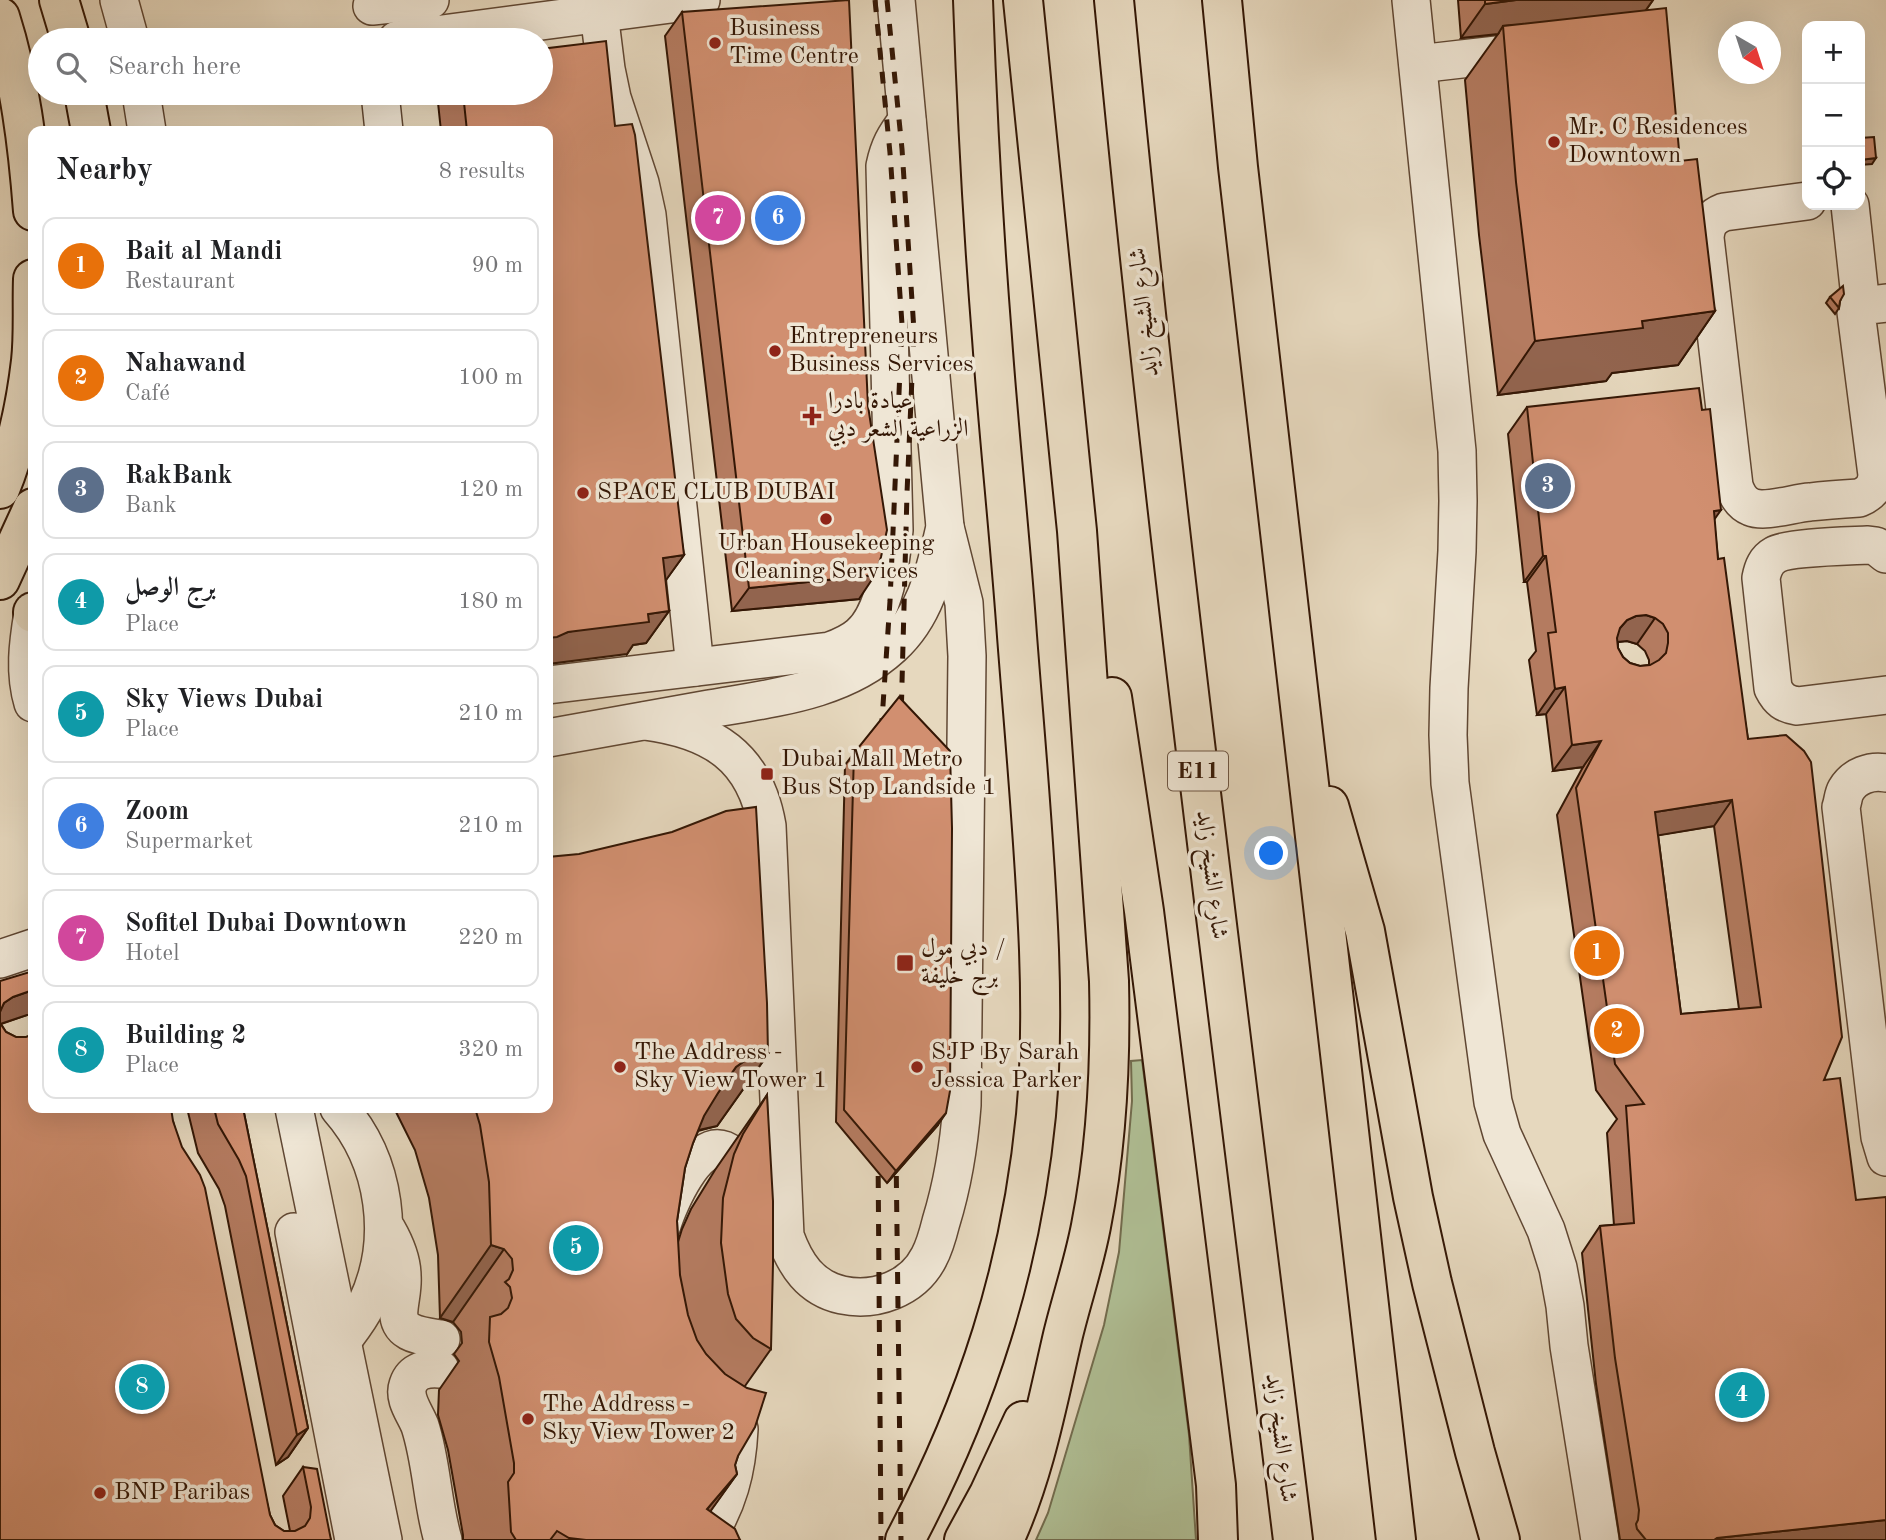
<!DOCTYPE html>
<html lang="en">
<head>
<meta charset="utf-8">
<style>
	:root { --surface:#fff; --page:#f2f2f2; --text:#202124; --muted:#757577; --line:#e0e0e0; --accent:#2563eb }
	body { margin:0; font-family:"Old Standard TT",Amiri,serif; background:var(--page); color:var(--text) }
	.controls { position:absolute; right:21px; top:21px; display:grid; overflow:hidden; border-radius:14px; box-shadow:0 7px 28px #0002 }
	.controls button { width:63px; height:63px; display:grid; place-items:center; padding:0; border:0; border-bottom:2px solid var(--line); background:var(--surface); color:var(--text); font:35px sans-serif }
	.compass { position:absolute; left:1718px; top:21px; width:63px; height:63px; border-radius:50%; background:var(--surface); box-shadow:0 7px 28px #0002; rotate:141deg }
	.you { position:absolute; left:1272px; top:854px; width:24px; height:24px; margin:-18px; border:5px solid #fff; border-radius:50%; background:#1a73e8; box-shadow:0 0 0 10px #1a73e833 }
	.badge { display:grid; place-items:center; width:46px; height:46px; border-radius:50%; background:var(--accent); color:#fff; font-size:23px; font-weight:700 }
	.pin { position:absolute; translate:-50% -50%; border:4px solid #fff; box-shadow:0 2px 7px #0006 }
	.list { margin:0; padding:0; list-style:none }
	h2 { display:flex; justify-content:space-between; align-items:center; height:91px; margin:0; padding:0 28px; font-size:30px }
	h2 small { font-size:23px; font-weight:400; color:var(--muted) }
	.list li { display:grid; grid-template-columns:46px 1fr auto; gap:21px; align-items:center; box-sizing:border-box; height:98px; margin:0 14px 14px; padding:0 14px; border:2px solid var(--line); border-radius:14px }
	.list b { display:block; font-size:26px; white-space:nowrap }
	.list p { margin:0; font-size:23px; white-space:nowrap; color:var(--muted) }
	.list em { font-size:23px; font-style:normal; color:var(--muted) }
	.icon { flex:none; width:38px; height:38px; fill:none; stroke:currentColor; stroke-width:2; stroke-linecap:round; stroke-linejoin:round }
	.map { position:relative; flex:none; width:1886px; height:1540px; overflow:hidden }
	.search { position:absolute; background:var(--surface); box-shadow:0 7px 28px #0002; left:28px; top:28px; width:525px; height:77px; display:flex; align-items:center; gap:18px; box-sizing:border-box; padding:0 24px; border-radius:38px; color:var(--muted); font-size:26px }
	.panel { position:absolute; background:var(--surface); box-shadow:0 7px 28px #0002; left:28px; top:126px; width:525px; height:987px; border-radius:14px }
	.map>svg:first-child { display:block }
	.green { fill:#b0c096; stroke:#726c4e; stroke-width:2 }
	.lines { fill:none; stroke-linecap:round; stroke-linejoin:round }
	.minor-casing { stroke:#604733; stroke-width:40 }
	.major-casing { stroke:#341705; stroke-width:42 }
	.highway-casing { stroke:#341705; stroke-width:42 }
	.minor { stroke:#efe6d5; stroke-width:37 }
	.major { stroke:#e6d8be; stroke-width:38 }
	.highway { stroke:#e6d8be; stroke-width:38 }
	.rail { stroke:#341705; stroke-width:5; stroke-dasharray:12 12; stroke-linecap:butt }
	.wall { fill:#b47b60; stroke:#341705; stroke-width:2; fill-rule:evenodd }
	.shaded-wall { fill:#92644e; stroke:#341705; stroke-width:2 }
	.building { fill:#d18f70; stroke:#341705; stroke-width:2; fill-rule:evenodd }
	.poi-dot { fill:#8f2418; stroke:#efe6d5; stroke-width:2.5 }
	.labels { text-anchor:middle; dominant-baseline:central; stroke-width:7; stroke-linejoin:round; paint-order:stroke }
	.shield { fill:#efe6d5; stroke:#6c5543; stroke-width:2 }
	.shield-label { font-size:23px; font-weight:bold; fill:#341705 }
	.poi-label { font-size:24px; fill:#341705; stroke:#efe6d5; text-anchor:start }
	.street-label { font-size:24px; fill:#341705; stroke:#efe6d5 }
</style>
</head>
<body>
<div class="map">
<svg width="1886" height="1540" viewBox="0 0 1886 1540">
	<rect width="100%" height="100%" fill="#e6d8be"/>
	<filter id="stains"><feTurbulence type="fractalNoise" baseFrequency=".00286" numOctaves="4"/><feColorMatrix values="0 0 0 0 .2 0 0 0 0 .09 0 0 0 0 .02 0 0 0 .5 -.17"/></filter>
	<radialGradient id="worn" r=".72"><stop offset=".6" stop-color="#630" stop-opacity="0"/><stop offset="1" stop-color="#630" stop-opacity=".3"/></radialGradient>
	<path class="green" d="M1142 1060 1189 1435 1196 1540H1036L1048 1513 1104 1325 1119 1252 1132 1101 1131 1061Z"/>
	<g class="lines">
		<defs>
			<g id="minor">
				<path d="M119 0 130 40"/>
				<path d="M1411 0 1457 451 1458 501 1457 551 1449 688 1448 735 1450 783 1493 1102 1502 1134 1546 1230 1558 1268 1565 1306 1569 1346 1600 1540"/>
				<path d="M372 6 430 0"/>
				<path d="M599 13 606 69 612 98 640 183 647 215 695 667"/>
				<path d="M397 40 701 0"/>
				<path d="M1418 64 1531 51"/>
				<path d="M141 93 147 131"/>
				<path d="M380 93 384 131"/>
				<path d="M1807 201 1724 212C1711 217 1706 224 1705 238L1734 486C1737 495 1741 503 1751 507 1765 513 1794 503 1810 502 1827 500 1843 499 1859 498 1871 493 1876 487 1877 475L1856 312 1861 306 1886 303"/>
				<path d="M1850 205 1861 306"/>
				<path d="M1886 554 1876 546 1868 545C1850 546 1788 547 1775 555 1766 560 1763 568 1761 578L1773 688C1779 700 1785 704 1797 706L1886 695"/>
				<path d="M33 613C28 643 24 673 33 703"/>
				<path d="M548 685 830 651C841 647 851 643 860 635 885 613 891 562 894 530L885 166C889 147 895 136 907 121"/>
				<path d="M645 721C712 730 755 756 767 826L785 1236C795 1264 810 1288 842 1295 875 1302 913 1289 929 1257 935 1246 938 1234 941 1222 953 1183 959 1145 962 1105L967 656 964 603 945 527"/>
				<path d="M548 738C600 729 652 719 704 710 770 698 841 693 892 646 927 614 935 570 945 527L896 0"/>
				<path d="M1886 773C1871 770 1854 776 1846 790 1843 795 1843 802 1841 807L1880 1137 1886 1157"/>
				<path d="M0 959 33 948"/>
				<path d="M294 1108 383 1540"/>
				<path d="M339 1108C386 1161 397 1241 366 1305 360 1318 351 1329 342 1341"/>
				<path d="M662 1225C668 1205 696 1139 724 1150 729 1152 733 1156 735 1161 740 1172 738 1188 739 1200"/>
				<path d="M387 1230C395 1244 402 1260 402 1276 403 1287 400 1298 399 1309 396 1335 422 1336 441 1339"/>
				<path d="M294 1232 354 1540"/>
				<path d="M440 1369C427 1368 413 1370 408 1385 403 1399 415 1413 420 1426 432 1463 432 1503 443 1540"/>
				<path d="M705 1540C728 1505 737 1471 739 1429"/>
			</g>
			<g id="major">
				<path d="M59 0 71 40"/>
				<path d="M0 17C20 80 28 146 33 211"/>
				<path d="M84 93 91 131"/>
				<path d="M0 489C16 450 26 404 31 361 34 334 32 306 33 279"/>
				<path d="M0 580 33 508"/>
				<path d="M33 613V612"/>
			</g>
			<g id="highway">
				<path d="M1114 0C1163 515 1230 1027 1293 1540"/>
				<path d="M1222 0 1238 167 1396 1540"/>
				<path d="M1112 697 1144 911 1216 1485 1218 1540"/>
				<path d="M1329 806 1365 931 1413 1197 1432 1283 1475 1452 1500 1540"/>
				<path d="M905 1540C977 1404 1021 1268 1036 1115 1041 1060 1041 1005 1039 950 1035 845 1025 740 1017 636 1010 536 999 437 992 338 983 225 977 113 973 0"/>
				<path d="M964 1540 989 1494 1023 1421"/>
				<path d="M1004 1540C1034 1475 1047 1404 1063 1335 1072 1298 1084 1263 1091 1226 1107 1145 1111 1064 1109 981L1077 531 1023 0"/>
			</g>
		</defs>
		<use href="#minor" class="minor-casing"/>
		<use href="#major" class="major-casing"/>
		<use href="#highway" class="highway-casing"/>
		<use href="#minor" class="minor"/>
		<use href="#major" class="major"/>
		<use href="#highway" class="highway"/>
		<g class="rail">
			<path d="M875 0 890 153 902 324 890 601 881 735"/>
			<path d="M887 0 902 149 914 331 907 493 901 721"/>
			<path d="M878 1152 881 1540"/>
			<path d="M896 1152 901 1540"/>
		</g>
	</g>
	<g class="wall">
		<path d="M1458 0H1653L1646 10 1680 161 1715 311 1678 365 1612 373 1606 381 1498 395 1479 235 1465 80 1498 34 1461 38Z"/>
		<path d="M682 12 859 599 732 611 665 36Z"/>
		<path d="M437 93H541L615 126 684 555 665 581 669 611 646 643 633 645 627 654 548 131H441Z"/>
		<path d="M1830 297 1840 301 1839 308 1835 314 1826 303Z"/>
		<path d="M1527 407 1714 520 1718 559 1748 739 1824 1080 1886 1540H1620L1596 1384 1582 1253 1600 1226 1614 1225 1607 1133 1617 1119 1596 1090 1557 815 1583 767 1553 771 1546 714 1537 715 1529 660 1536 651 1527 582H1524L1508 434ZM1627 641 1637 644 1645 651 1649 660V665L1640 666 1630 663 1623 657 1618 648V642ZM1714 826 1739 1009 1681 1014 1658 835Z"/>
		<path d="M854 753 938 1125 887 1183 836 1122 845 765Z"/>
		<path d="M0 981 27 1015 1 1024 6 1032 173 1121 270 1515 275 1525 284 1531H290L283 1496 303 1467 331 1540H0Z"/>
		<path d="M768 1054 717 1126 698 1131 693 1143 685 1168 677 1221 678 1242 682 1229 691 1209 715 1170 767 1095 771 1349 745 1386 738 1456 735 1465 737 1474 710 1511 740 1540H463V1535L448 1450 438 1415 439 1390 459 1361 454 1354 462 1343 461 1332 453 1322 440 1318 438 1255 429 1198 415 1150 394 1108H548Z"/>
		<path d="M187 1108H243L308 1428 288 1457 276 1465 225 1206 219 1189 198 1153Z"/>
	</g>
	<g class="shaded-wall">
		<path d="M1516 0H1653L1641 17 1503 26 1498 34 1461 38 1485 4Z"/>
		<path d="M1876 158 1872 164 1860 165V160Z"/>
		<path d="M1715 311 1678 365 1612 373 1606 381 1498 395 1535 341 1642 321Z"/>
		<path d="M1721 510 1702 537 1714 511Z"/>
		<path d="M684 555 661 587 663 558Z"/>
		<path d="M1543 556H1546L1527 582H1524Z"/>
		<path d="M875 575 859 599 732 611 749 588Z"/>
		<path d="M669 611 646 643 633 645 627 654 548 664V638L568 632 648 614Z"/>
		<path d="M1646 615 1655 618 1637 644 1627 641 1617 642 1608 647 1620 628 1627 620 1636 616Z"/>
		<path d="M1565 687 1546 714 1537 715 1555 689Z"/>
		<path d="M1601 741 1583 767 1553 771 1572 745Z"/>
		<path d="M1732 800 1714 826 1637 839 1655 812Z"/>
		<path d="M33 990V1015H27L0 1024V1010L4 1003 13 997Z"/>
		<path d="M768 1054 717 1126 699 1130 685 1140 736 1067 750 1057Z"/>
		<path d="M946 1113 938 1125 887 1183 896 1171Z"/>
		<path d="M491 1245 504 1249 453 1322 440 1318Z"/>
		<path d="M308 1428 288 1457 276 1465 297 1435Z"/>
		<path d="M737 1474 690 1540 707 1509Z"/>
		<path d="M1886 1520V1540H1714L1717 1538Z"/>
	</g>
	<g class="building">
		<path d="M849 0 868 406 887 530 881 557 875 575 749 588 682 12Z"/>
		<path d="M1485 0H1516L1485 4Z"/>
		<path d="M1666 8 1680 161 1697 159 1715 311 1642 321 1643 328 1535 341 1516 182 1503 26Z"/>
		<path d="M606 41 615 126 632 124 635 135 684 555 663 558 669 611 648 614 649 622 568 632 557 637 548 638V131H467L463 93H541V49Z"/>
		<path d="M1874 137 1876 158 1860 160V138Z"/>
		<path d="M1843 286 1844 294 1840 301 1839 308 1830 297Z"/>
		<path d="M1699 388 1702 410 1710 409 1721 510 1714 511 1718 559 1724 558 1748 739 1786 735 1804 751 1811 762 1842 1037 1824 1080 1840 1078 1856 1200 1886 1197V1520L1717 1538 1714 1540H1646L1637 1529 1636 1524 1638 1520 1639 1510 1615 1358 1600 1226 1634 1223 1626 1106 1644 1104 1615 1064 1576 788 1601 741 1572 745 1565 687 1555 689 1548 633 1556 632 1546 556H1543L1527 407ZM1646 615 1655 618 1663 624 1668 633V643L1666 653 1659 660 1650 665 1640 666 1630 663 1623 657 1618 648 1617 638 1620 628 1627 620 1636 616ZM1732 800 1761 1007 1681 1014 1655 812Z"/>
		<path d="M899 697 950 751 952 828 950 1091 946 1113 896 1171 844 1110 854 753Z"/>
		<path d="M756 807 767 1003 768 1054 750 1057 736 1067 718 1093 704 1116 693 1143 685 1168 677 1221 680 1275 688 1315 697 1340 706 1354 725 1374 747 1388 766 1393 755 1427 738 1456 735 1465 737 1474 707 1509 735 1529 740 1540H586L569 1538 557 1531 550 1540H516L511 1532 508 1482 514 1473V1463L499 1377 489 1342 490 1317 501 1314 508 1308 512 1298 510 1287 505 1282 509 1279 513 1270 512 1259 504 1249 491 1245 489 1182 480 1125 475 1108H548V857L579 854 672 832 726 811Z"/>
		<path d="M33 971V990L13 997 4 1003 0 1012V1023L6 1032 16 1037H26L33 1034V1108H171L173 1121 182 1147 200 1175 205 1188 270 1515 275 1525 284 1531H295L305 1526 310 1518 311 1507 303 1467 317 1469 331 1540H0V981Z"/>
		<path d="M767 1095 773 1201V1264L771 1349 753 1338 736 1319 728 1294 721 1243 723 1198 734 1154 743 1134Z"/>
		<path d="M214 1108H243L308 1428 297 1435 246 1176 239 1160 218 1124Z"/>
	</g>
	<g class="poi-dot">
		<circle cx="715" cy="43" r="7"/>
		<circle cx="1554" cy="142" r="7"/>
		<circle cx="775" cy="351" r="7"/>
		<path d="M808.5 405.5h7v7h7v7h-7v7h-7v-7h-7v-7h7z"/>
		<circle cx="583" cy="493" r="7"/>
		<circle cx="826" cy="519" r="7"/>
		<rect x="760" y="767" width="14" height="14" rx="3.5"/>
		<rect x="896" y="954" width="18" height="18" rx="3.5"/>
		<circle cx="620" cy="1067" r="7"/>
		<circle cx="917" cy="1067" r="7"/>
		<circle cx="528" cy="1419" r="7"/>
		<circle cx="100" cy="1493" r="7"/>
	</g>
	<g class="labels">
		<rect class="shield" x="1168" y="751.5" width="60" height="39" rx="5"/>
		<g class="shield-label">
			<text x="1198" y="771">E11</text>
		</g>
		<g class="poi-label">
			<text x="729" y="29">Business<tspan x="729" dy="28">Time Centre</tspan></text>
			<text x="1568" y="128">Mr. C Residences<tspan x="1568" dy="28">Downtown</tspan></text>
			<text x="789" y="337">Entrepreneurs<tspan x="789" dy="28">Business Services</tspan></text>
			<text x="828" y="402">عيادة بادرا<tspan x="828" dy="28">الزراعية الشعر دبي</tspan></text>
			<text x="597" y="493">SPACE CLUB DUBAI</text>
			<text x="826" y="544" text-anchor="middle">Urban Housekeeping<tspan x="826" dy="28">Cleaning Services</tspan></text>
			<text x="781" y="760">Dubai Mall Metro<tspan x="781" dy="28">Bus Stop Landside 1</tspan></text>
			<text x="921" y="949">دبي مول /<tspan x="921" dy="28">برج خليفة</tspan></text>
			<text x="634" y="1053">The Address -<tspan x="634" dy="28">Sky View Tower 1</tspan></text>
			<text x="931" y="1053">SJP By Sarah<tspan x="931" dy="28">Jessica Parker</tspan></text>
			<text x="542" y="1405">The Address -<tspan x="542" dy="28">Sky View Tower 2</tspan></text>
			<text x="114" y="1493">BNP Paribas</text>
		</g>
		<g class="street-label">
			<text transform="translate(1145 312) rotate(-96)">شارع الشيخ زايد</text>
			<text transform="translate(1211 875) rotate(83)">شارع الشيخ زايد</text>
			<text transform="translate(1280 1438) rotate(83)">شارع الشيخ زايد</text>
		</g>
	</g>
	<rect width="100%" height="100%" filter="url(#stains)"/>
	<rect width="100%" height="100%" fill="url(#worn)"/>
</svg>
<div class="controls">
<button>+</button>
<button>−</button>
<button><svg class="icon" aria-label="locate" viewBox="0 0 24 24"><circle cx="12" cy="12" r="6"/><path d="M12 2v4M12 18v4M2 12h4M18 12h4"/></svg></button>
</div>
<svg class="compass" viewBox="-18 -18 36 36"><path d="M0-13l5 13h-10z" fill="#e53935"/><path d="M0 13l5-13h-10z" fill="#757577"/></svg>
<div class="you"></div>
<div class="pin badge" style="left:1597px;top:953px;background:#e8710a">1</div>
<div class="pin badge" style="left:1617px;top:1031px;background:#e8710a">2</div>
<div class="pin badge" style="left:1548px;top:486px;background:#5c6f8a">3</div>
<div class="pin badge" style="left:1742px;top:1395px;background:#0f9aa8">4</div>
<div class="pin badge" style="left:576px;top:1248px;background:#0f9aa8">5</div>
<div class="pin badge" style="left:778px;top:218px;background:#3f7fe0">6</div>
<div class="pin badge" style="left:718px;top:218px;background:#d1479c">7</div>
<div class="pin badge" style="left:142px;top:1387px;background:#0f9aa8">8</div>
<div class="search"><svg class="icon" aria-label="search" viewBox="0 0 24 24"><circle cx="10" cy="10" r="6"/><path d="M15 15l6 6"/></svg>Search here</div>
<section class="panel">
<h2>Nearby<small>8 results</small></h2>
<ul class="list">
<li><span class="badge" style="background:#e8710a">1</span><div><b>Bait al Mandi</b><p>Restaurant</p></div><em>90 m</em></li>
<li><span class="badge" style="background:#e8710a">2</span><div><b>Nahawand</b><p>Café</p></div><em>100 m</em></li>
<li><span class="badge" style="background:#5c6f8a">3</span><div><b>RakBank</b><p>Bank</p></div><em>120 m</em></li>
<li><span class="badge" style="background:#0f9aa8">4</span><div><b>برج الوصل</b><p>Place</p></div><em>180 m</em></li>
<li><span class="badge" style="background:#0f9aa8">5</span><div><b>Sky Views Dubai</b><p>Place</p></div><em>210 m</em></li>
<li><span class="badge" style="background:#3f7fe0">6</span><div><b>Zoom</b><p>Supermarket</p></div><em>210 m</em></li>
<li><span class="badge" style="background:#d1479c">7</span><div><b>Sofitel Dubai Downtown</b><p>Hotel</p></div><em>220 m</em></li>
<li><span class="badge" style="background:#0f9aa8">8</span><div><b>Building 2</b><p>Place</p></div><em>320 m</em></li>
</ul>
</section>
</div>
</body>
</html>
